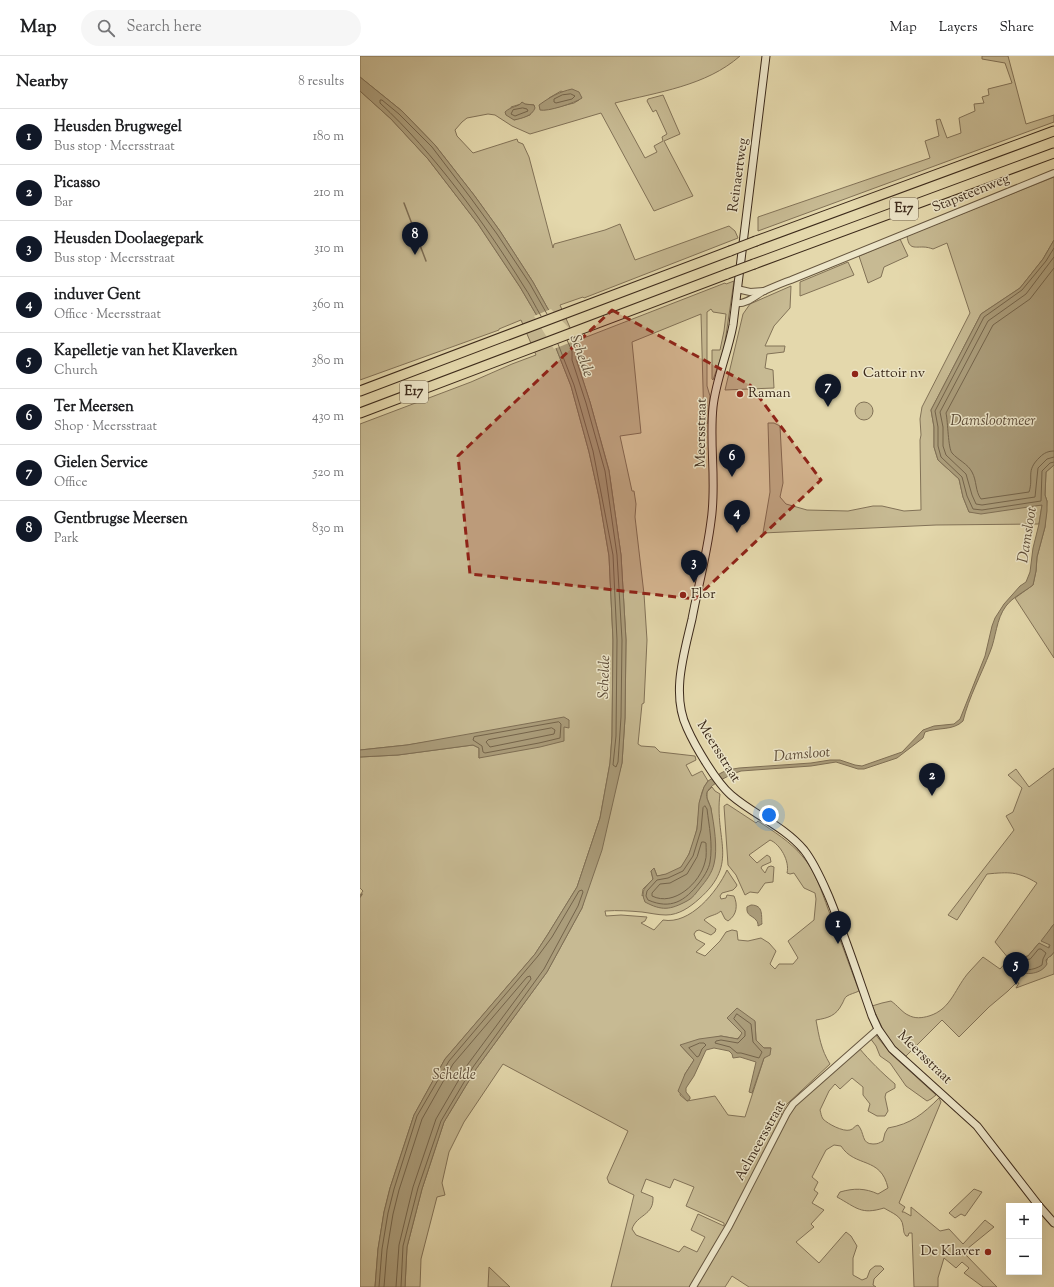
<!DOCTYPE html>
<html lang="en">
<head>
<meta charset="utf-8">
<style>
	:root { --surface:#fff; --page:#f6f6f6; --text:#202124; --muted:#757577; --line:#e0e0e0; --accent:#111827 }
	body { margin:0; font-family:"Sorts Mill Goudy",serif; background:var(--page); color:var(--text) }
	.controls { position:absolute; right:12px; bottom:12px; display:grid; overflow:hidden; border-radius:0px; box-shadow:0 4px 16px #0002 }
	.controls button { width:36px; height:36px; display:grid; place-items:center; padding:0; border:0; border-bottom:1px solid var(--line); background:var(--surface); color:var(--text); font:20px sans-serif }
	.you { position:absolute; left:409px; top:759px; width:14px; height:14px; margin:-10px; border:3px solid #fff; border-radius:50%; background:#1a73e8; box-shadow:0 0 0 6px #1a73e833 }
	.badge { display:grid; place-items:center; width:26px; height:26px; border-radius:50%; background:var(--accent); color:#fff; font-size:13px; font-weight:700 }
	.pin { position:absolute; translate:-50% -33px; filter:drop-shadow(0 1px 2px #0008) }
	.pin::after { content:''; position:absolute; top:21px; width:14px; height:12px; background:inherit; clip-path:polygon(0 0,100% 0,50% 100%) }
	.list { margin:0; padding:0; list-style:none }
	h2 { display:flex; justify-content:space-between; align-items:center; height:52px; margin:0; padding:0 16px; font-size:17px }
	h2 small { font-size:13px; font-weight:400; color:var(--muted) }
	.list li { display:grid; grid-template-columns:26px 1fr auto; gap:12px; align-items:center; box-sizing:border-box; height:56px; padding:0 16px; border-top:1px solid var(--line) }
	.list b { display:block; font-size:15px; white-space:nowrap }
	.list p { margin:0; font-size:13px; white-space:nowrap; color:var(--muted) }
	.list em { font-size:13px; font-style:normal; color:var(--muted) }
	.icon { flex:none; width:22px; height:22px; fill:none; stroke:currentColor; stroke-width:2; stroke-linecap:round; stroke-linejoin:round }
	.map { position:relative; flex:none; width:694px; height:1231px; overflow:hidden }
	header { display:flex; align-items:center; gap:24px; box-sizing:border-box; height:56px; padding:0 20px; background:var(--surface); border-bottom:1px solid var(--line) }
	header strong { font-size:19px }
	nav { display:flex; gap:22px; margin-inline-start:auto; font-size:14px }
	.search { width:280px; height:36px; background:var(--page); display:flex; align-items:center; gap:10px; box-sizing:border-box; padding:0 14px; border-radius:22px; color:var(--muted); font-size:15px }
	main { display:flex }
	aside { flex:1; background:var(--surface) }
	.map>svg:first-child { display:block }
	.green { fill:#c7ba93; stroke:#827257; fill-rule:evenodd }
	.water { fill:#ab9d7b; stroke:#7f6f55 }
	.pier { fill:#e4d8ac }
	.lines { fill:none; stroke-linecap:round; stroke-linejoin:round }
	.shore { stroke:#74644b; stroke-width:1 }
	.stream { stroke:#7f6f55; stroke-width:1.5 }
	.tertiary-casing { stroke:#66563f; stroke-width:8 }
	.secondary-casing { stroke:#3c2a1b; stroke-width:9 }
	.motorway-casing { stroke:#3c2a1b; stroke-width:11 }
	.tertiary { stroke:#ede6c9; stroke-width:6 }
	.secondary { stroke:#ede6c9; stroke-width:7 }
	.motorway { stroke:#e4d8ac; stroke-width:9 }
	.motorway-bridge-casing { stroke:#3c2a1b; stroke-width:11; stroke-linecap:butt }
	.motorway-bridge { stroke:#e4d8ac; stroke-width:9 }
	.marked { fill:#8f2418; fill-opacity:0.2; stroke:#8f2418; stroke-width:3; stroke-dasharray:8 5; stroke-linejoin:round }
	.poi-dot { fill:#8f2418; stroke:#ede6c9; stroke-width:1.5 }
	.labels { text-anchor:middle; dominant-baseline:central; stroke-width:3; stroke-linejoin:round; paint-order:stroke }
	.shield { fill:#ede6c9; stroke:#71624f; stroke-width:1 }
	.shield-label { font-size:13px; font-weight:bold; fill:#3c2a1b }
	.street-label { font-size:14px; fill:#3c2a1b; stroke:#ede6c9 }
	.poi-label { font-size:14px; fill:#3c2a1b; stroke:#ede6c9; text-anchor:start }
	.water-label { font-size:15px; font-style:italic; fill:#5d4c38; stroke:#ede6c9 }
</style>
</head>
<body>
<header>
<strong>Map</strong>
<div class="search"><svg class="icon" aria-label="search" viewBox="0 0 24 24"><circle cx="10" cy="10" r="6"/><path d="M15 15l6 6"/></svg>Search here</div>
<nav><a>Map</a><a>Layers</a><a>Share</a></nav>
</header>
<main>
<aside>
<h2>Nearby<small>8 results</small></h2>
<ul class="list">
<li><span class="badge">1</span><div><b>Heusden Brugwegel</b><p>Bus stop · Meersstraat</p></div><em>180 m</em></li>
<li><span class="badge">2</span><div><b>Picasso</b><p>Bar</p></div><em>210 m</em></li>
<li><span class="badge">3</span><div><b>Heusden Doolaegepark</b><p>Bus stop · Meersstraat</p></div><em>310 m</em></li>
<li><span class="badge">4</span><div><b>induver Gent</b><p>Office · Meersstraat</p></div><em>360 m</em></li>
<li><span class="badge">5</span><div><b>Kapelletje van het Klaverken</b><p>Church</p></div><em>380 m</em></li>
<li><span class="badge">6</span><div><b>Ter Meersen</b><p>Shop · Meersstraat</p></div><em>430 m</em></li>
<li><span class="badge">7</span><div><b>Gielen Service</b><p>Office</p></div><em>520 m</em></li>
<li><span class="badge">8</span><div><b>Gentbrugse Meersen</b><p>Park</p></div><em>830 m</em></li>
</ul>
</aside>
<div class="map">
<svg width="694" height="1231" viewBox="0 0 694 1231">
	<rect width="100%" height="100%" fill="#e4d8ac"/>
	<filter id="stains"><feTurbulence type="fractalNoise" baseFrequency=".005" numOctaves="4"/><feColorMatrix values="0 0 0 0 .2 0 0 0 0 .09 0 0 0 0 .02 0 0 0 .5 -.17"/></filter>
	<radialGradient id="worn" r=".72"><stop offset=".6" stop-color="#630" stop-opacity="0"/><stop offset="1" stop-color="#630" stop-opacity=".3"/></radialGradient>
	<g class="green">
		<path d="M0 0H380C346 30 298 36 255 47L285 102 297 96 294 90 303 85 302 81 307 78 296 54 293 56 287 45 288 43 303 39 320 78 304 85 333 140 294 155 241 57 170 78 152 70 135 59 128 58 107 62 102 66 95 74 97 80 113 97 157 83 158 86 163 88 169 101 193 192 194 188 245 174 260 168 275 204 369 170 375 175 378 182 224 242 223 241 200 249 216 285 365 227 366 228 374 225 364 293 353 324 352 323V294H360L364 275 366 258 353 256 351 253 347 256V330L350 340 348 367 344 368 341 258 272 286 281 377 260 380 272 435H274L276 448 275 461 284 538 287 584 284 647 282 648 278 688 281 690 295 691 300 696 335 700 336 704 326 709 332 720 342 715 348 725C337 739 340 756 337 772 335 783 328 805 320 812 314 817 305 819 297 820L294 812 291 815 293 823 283 833 282 840 355 791 351 752 347 742V736L352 731 355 735 360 738C354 783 380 807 339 843 330 851 319 859 306 859 298 859 290 857 282 856 270 855 258 854 245 855L246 860 261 859 287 861 285 865 281 867 294 874 303 864C330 869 357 836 367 814L377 829 376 831 373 834 362 837 360 840 361 843 366 842 367 839 374 840C378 849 377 859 368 865L365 863 361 855C355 860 349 859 344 864L356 873 355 876 351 879 339 874 336 875 334 878 336 883 345 888 336 896 345 900 360 885 366 876 372 874 377 875 378 884 388 885 401 882 409 887 416 895 410 908 415 913 419 908H433L438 902 428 885 454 864 456 843 455 837 444 832 434 817 430 818 427 817C430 805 420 788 410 784L389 799 397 807 407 799 410 801 411 806 402 810 401 812 405 817 408 811 411 810 414 811 413 826 405 827 398 837 390 836 385 839 376 819 368 809 364 750 367 748 396 767 398 765C413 775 431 786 443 801 455 815 462 836 468 853 479 880 489 908 499 935 495 937 490 938 487 940 484 942 484 945 482 948 476 960 468 962 456 964 459 980 461 994 470 1008L426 1049 421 1058 427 1062 441 1043 499 992C510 1005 521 1016 535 1028V1032L526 1037 525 1041 528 1055 525 1060H517L508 1055 510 1048 503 1039V1031L492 1022 480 1033 475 1028 469 1035 460 1054C461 1057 461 1060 463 1063 468 1068 483 1076 490 1074 494 1073 494 1070 498 1069 505 1077 501 1088 513 1088 518 1088 519 1087 523 1085L525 1077 528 1072C551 1068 563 1058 579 1042L581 1046 539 1147 545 1151 542 1156H544L551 1160V1151L580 1175 589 1173 603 1188 625 1164 634 1171 607 1193 605 1198 637 1231H623L604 1217 609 1212 602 1206 596 1212 584 1202 578 1222V1231H554L552 1177H549L548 1180H546C543 1176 544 1175 543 1170 542 1160 532 1157 524 1152 501 1159 497 1152 477 1141L480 1136C494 1132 505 1132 518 1138L528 1132C521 1100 495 1112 481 1090L474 1089 466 1094 452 1121 458 1126 454 1134 458 1137 452 1147 464 1154 451 1168 454 1171 436 1186 459 1207 486 1176 491 1180 497 1190 493 1202V1219L502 1224 507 1222 510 1214 515 1210H521L524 1213 514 1223 513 1229 516 1231H389L372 1220 365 1231H251L274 1139 249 1127 247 1122 268 1075 143 1008 104 1066 89 1096 82 1127 85 1139 77 1141 61 1203 60 1231H45L47 1191 62 1133 84 1066 116 1013 187 916 222 852 262 707 265 662 266 584 261 499 249 414 230 346 216 303 217 296 206 272 188 253 173 226 140 175 114 139 75 89 42 55 0 21ZM201 35 219 44 214 47 190 53 189 42ZM161 48 174 49 170 59 154 64 151 51ZM395 966 396 984 404 992H411L404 1002 385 1061 368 1059 355 1040 327 1045 320 1039 325 1018 334 1004 321 990 361 980 377 983ZM286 1123 310 1132 314 1123 334 1131 326 1150 364 1167V1170L338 1158 331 1174 345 1181 337 1196 324 1190 319 1196 276 1179 272 1173C277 1158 294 1160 293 1141L281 1136Z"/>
		<path d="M622 0H648L666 68 694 59V66L398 175V161L570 102 565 85 579 80 576 64 580 63 587 82 601 77 599 62 615 55 614 48 624 47 622 41 629 39 628 33 652 27 645 7 622 3Z"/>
		<path d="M0 35 31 63 68 103 118 168 160 231 196 292 211 330 229 396 239 441 249 500 253 584 252 680 250 707 240 762 217 831 188 878 175 898 85 1003 54 1059 30 1132 24 1156 18 1193 15 1231H0V839L3 835 0 832V701L38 699 113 689 119 692V702L204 671 209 664 47 689 0 694V368L111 326 152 308 176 299 161 264 139 273V274L0 324Z"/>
		<path d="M694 121V184L683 203 660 232 621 258 571 354 574 371V391L578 404 599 423 603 441 609 456 682 449 679 468 576 469 403 477 410 436 408 367H414L420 370 423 427 420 441 426 448 447 454 488 455 513 450H522L544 455 561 454 560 384 561 379 560 363 562 351 610 257 587 187 573 193C570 192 567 191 563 191 553 191 549 193 547 180Z"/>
		<path d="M540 183 548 200 524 211 521 221 508 227 499 200Z"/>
		<path d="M488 206 494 219 440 240V226Z"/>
		<path d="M431 230 430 252 414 270 405 290H425L424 296 407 298 405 312 413 314 414 332 365 334 383 258 390 248Z"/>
		<circle cx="504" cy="355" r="9"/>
		<path d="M694 409V602L655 542 673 529 676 515 677 501 685 471 687 445 685 439 686 416Z"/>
		<path d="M694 712V868C683 880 693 882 688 893L679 887 668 900 654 903 652 914C669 921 672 916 686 907L688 901 691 900 694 896V918L656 932 659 927H656L648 935 629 951 599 981 582 964 545 1001 527 982 512 950 522 947 531 945C537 949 543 957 548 959 555 963 562 962 569 960 592 953 595 931 610 915 614 910 619 906 623 901L640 913 649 903 635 886 677 827C657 815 649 816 627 818L597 864 588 859 654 774 646 760 653 756 662 732 648 719 656 713 669 731Z"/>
		<path d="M515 978 531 998 576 1039 571 1043 567 1045 546 1030 530 1007 520 1000 516 990 510 982Z"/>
		<path d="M614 1133 622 1136 605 1160 601 1158 595 1162 589 1157Z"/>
		<path d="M129 1211 150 1231H128Z"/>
	</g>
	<g class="water">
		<path d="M0 21 42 55 75 89 114 139 140 175 173 226 188 253 206 272 217 296 216 303 230 346 249 415 261 499 266 584 265 662 262 707 242 794 222 852 187 916 116 1013 84 1066 62 1133 47 1191 45 1231H15L18 1193 24 1156 30 1132 54 1059 85 1003 175 898 188 878 217 831 240 762 250 707 252 680 253 584 249 500 239 441 229 396 211 330 196 292 160 231 118 168 68 103 31 63 0 35Z"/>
		<path d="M212 33 219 36 222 42C215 47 187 56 180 54L179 49C190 41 199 36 212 33Z"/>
		<path d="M162 46 165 48 174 49 175 52C172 60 163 62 154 64L146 59 145 56C151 50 159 51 162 46Z"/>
		<path d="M694 184V409L686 416 685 439 687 445V455L685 471 677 501 676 515 673 529C664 536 653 541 646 550 636 563 636 582 630 596 621 619 609 641 603 665 593 675 578 671 565 676L563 682 537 702 504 713H498L476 706 451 710 381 715C372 718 351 727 347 736 345 742 350 748 351 753 354 768 358 793 354 808 352 817 346 825 340 832 336 837 333 842 327 845 310 854 302 855 285 846 280 834 285 832 293 823L291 815 294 812 297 820 306 818 321 811 329 798 337 773 339 747 344 731 348 725 361 717 367 714 379 712 451 707 470 704H480L495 709 502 710 542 696 563 674 574 670 594 668 600 663 625 600 632 570 635 562 644 548 660 530 666 526 670 516 673 492 679 468 682 449 621 458 609 456 603 441 599 423 578 404 574 391V371L571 354 621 258 660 232 683 203Z"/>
		<path d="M204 661 209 664V672L204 671V685L180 691 119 702V692L113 689 38 699 0 701V694L47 689Z"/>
		<path d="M391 849C404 849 401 860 402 868L398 870C398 868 398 866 396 864 392 859 386 860 387 851Z"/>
		<path d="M694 868V896C692 900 688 901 686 904L687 908C680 920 663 919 652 914L649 910 650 905 668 900 679 887 689 892 690 889 681 885Z"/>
		<path d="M377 952 395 965 396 984 404 992H411L410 999 404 1002 392 1037 389 1036 396 1006 380 1001 373 1002 372 998 369 995 354 992 346 994 334 1020 326 1032V1036L330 1041V1043L327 1045 318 1035 325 1018 334 1004 320 989 339 983 361 980 378 983 382 977 367 962Z"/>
	</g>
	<path class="pier" d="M191 253 208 271 214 285 194 293 174 260Z"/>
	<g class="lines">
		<g class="shore">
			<path d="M211 38 215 40 212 43 196 47 194 46V43L202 39Z"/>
			<path d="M163 52 167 53 168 55 155 60 151 58 153 54Z"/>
			<path d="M694 192 686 205 662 234 624 261 575 355 578 371V390L581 401 602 421 607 440 613 453 622 454 681 445 682 415 690 407 694 406"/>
			<path d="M694 201 666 238 628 265 580 356 583 371V390L586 399 606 418 612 439 616 448 622 449 675 441 678 412 687 403 694 401"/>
			<path d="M694 212 670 243 633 269 586 357C588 366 588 392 592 397 598 404 608 408 612 416 617 425 615 435 621 443L669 436C674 421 665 415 680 401 684 397 688 395 694 395"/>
			<path d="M181 260C175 250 170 239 163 229 124 166 74 97 20 47V44H22L39 58 72 91 110 141 137 178 170 228 187 258"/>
			<path d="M198 288 214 329 233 395 253 499 257 584 256 680 253 709 256 711 258 706 261 661 262 584 257 499 245 415 226 347 212 304V295L207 284"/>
			<path d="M199 666 201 668 200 682 179 687 125 697 123 696 122 690 113 684 114 681Z"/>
			<path d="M192 672 195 674 194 678 130 691 126 686 128 684Z"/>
			<path d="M345 750 347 753C349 770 353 788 350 806 349 813 343 822 339 827 325 845 311 854 288 844L286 840 287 835 297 824 308 822 323 815 333 800 341 774 343 752Z"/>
			<path d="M342 786H344L346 787C346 793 347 800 345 806 340 827 314 851 292 840V837L300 828 310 827 327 818 337 801Z"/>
			<path d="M679 893H681L686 897 683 903 682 909C673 915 663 915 654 911L655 907 670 903Z"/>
			<path d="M377 958 391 968 393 986 402 996 399 1002 381 997H377L370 991 355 987 356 985 361 984 378 987 385 980V975L374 963Z"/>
			<path d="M340 987H344L346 989 342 993 339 1000 337 1001 329 992Z"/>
			<path d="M19 1231 22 1193 28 1157 34 1133 57 1060 89 1005 178 900 192 881 219 835 222 834 223 836 218 850 184 913 113 1011 81 1065 58 1132 43 1190 41 1231"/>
			<path d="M24 1231 27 1194 33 1158 39 1134 62 1063 93 1008 167 921 170 920 171 923 108 1008 76 1063 53 1131 39 1189 36 1231"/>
		</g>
		<g class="stream">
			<path d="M44 147 66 205"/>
			<path d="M0 841 2 838"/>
		</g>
		<defs>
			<g id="tertiary">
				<path d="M377 233 390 236 404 235"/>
				<path d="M376 247C386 249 396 239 404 235 413 231 422 227 431 224L694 117"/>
				<path d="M333 1231 369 1170 427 1057 433 1048 518 973"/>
			</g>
			<g id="secondary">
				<path d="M406 0 373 269C368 297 356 323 353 351 349 389 357 427 351 465 347 498 338 531 332 563 324 598 311 638 327 672 335 690 356 726 371 739 394 759 424 770 444 794 455 808 462 825 469 841 485 880 498 920 512 960L518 973 532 993 617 1070 679 1150"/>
				<path d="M679 1150 694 1167"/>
			</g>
			<g id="motorway">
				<path d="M396 185 694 75"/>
				<path d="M394 208 694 97"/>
				<path d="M0 335 370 195"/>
				<path d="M0 357 367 218"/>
			</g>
		</defs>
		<use href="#tertiary" class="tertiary-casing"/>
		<use href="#secondary" class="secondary-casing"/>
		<use href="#motorway" class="motorway-casing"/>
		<use href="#tertiary" class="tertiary"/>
		<use href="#secondary" class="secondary"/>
		<use href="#motorway" class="motorway"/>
		<defs>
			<g id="motorway-bridge">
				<path d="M370 195 396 185"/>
				<path d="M367 218 394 208"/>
			</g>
		</defs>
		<use href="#motorway-bridge" class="motorway-bridge-casing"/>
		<use href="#motorway-bridge" class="motorway-bridge"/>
	</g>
	<path class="marked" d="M252 254 390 329 461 424 335 543 110 518 98 400Z"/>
	<g class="poi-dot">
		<circle cx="495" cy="318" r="4"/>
		<circle cx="380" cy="338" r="4"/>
		<circle cx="323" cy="539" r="4"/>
		<circle cx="628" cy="1196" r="4"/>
	</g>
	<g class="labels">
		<g class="shield">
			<rect x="530" y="142" width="28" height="22" rx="3"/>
			<rect x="40" y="325" width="28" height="22" rx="3"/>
		</g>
		<g class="shield-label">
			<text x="544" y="153">E17</text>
			<text x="54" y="336">E17</text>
		</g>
		<g class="street-label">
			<text transform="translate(379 119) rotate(-82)">Reinaertweg</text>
			<text transform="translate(611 138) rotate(-22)">Stapsteenweg</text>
			<text transform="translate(342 377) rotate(-89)">Meersstraat</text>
			<text transform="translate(358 696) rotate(58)">Meersstraat</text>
			<text transform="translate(564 1002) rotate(44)">Meersstraat</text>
			<text transform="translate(401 1085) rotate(-61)">Aelmeersstraat</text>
		</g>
		<g class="poi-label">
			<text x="503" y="318">Cattoir nv</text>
			<text x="388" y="338">Raman</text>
			<text x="331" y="539">Flor</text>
			<text x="620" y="1196" text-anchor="end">De Klaver</text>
		</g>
		<g class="water-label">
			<text transform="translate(221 300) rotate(70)">Schelde</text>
			<text x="633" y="365">Damslootmeer</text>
			<text transform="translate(668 479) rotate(-81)">Damsloot</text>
			<text transform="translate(245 621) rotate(-88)">Schelde</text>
			<text transform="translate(442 699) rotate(-5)">Damsloot</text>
			<text x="94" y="1019">Schelde</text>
		</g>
	</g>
	<rect width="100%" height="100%" filter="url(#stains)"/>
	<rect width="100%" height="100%" fill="url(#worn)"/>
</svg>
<div class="controls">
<button>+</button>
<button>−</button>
</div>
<div class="you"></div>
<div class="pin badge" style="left:478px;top:888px">1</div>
<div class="pin badge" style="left:572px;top:740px">2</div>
<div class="pin badge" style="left:334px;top:527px">3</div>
<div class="pin badge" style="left:377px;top:477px">4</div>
<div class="pin badge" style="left:656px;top:929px">5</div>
<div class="pin badge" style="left:372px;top:421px">6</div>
<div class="pin badge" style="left:468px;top:351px">7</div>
<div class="pin badge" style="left:55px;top:199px">8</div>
</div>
</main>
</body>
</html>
